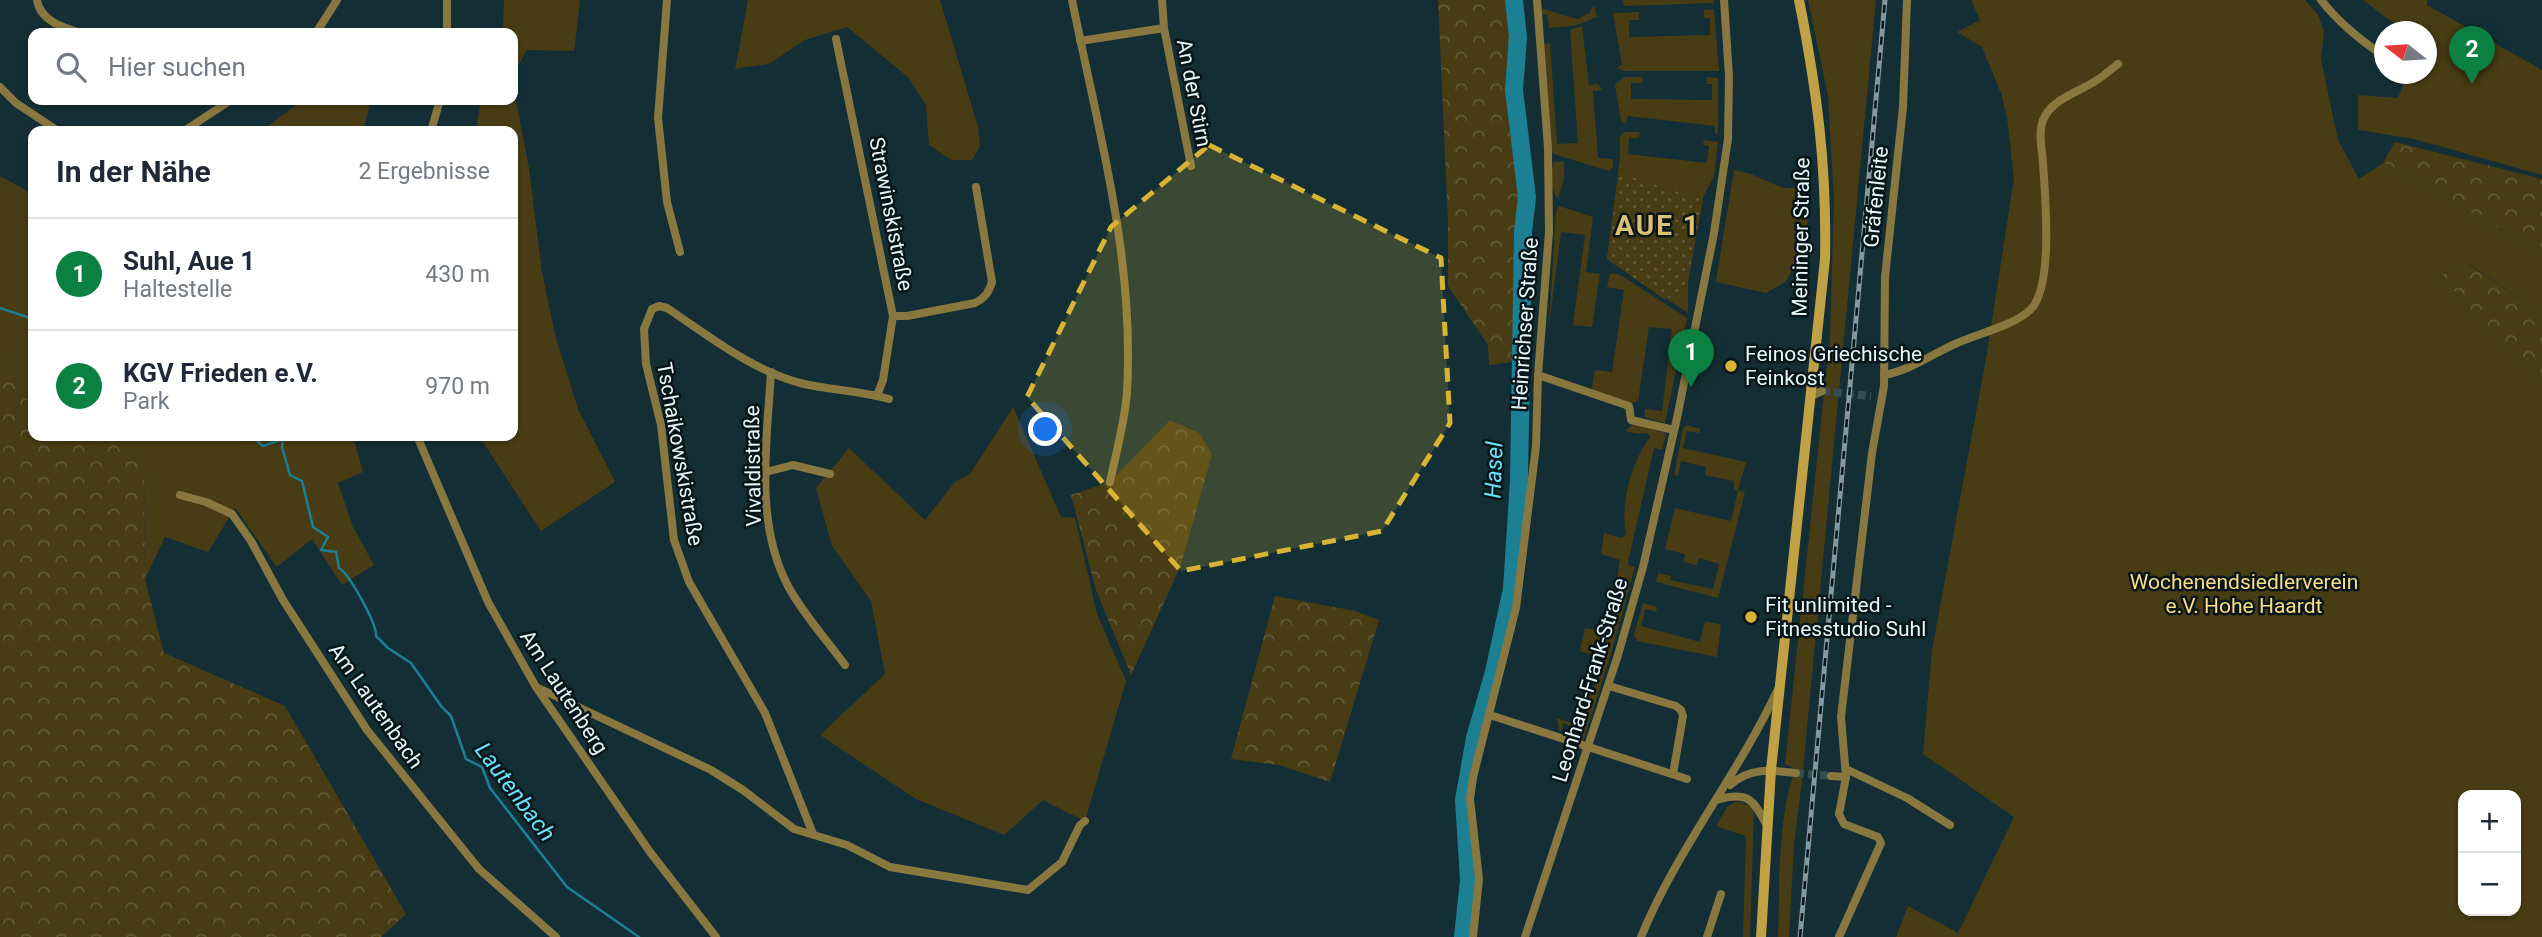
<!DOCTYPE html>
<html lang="de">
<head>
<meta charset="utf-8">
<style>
	:root { --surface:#fff; --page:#f6f6f7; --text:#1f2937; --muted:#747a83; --line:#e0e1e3; --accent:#0b8043 }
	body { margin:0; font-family:Roboto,sans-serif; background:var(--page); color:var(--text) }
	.controls { position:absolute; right:21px; bottom:21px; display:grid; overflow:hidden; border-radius:14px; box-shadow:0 2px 5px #0004 }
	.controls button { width:63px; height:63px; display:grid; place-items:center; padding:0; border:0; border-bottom:2px solid var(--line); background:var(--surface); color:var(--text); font:35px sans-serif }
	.compass { position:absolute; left:2374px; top:21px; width:63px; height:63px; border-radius:50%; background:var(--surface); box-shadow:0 2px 5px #0004; rotate:287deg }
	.you { position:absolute; left:1046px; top:430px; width:24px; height:24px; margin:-18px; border:5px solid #fff; border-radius:50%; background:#1a73e8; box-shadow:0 0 0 10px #1a73e833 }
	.badge { display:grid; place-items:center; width:46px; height:46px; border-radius:50%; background:var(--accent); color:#fff; font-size:23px; font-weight:700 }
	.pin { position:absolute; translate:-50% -58px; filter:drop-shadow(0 2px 4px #0008) }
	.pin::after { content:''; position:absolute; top:37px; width:24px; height:21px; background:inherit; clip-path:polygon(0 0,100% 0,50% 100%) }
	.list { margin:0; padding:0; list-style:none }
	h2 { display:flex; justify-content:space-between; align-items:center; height:91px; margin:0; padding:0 28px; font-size:30px }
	h2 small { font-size:23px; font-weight:400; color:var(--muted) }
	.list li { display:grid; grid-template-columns:46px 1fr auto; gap:21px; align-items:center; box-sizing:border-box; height:112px; padding:0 28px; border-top:2px solid var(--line) }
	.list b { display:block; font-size:26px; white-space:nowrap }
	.list p { margin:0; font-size:23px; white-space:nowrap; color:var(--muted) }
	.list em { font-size:23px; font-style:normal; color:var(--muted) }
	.icon { flex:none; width:38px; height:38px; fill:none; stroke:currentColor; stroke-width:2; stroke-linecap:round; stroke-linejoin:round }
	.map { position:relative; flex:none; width:2542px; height:937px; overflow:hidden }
	.search { position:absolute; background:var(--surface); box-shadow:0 2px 5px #0004; left:28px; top:28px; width:490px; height:77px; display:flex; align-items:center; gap:18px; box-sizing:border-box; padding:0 24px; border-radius:14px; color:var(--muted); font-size:26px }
	.panel { position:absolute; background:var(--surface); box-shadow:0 2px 5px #0004; left:28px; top:126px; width:490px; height:315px; border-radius:14px }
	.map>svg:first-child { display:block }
	.green { fill:#483c14; fill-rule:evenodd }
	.forest { fill:url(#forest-crowns) }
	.park { fill:url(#park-dots) }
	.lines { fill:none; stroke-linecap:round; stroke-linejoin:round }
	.stream { stroke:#1b8093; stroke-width:2.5 }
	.river { stroke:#1b8093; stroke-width:18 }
	.minor-tunnel { stroke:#334d53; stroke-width:8; stroke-dasharray:8 4; stroke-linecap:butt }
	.minor { stroke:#897740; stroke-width:8 }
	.secondary { stroke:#c0a244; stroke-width:10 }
	.rail-casing { stroke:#83999e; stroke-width:5 }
	.rail { stroke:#091518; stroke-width:2.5; stroke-dasharray:8; stroke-linecap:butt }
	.marked { fill:#d9b334; fill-opacity:0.2; stroke:#d9b334; stroke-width:5; stroke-dasharray:14 9; stroke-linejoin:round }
	.poi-dot { fill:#d9b334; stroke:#091518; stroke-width:2.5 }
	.labels { text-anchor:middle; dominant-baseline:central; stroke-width:5; stroke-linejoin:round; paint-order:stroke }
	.street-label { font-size:21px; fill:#e6f7fb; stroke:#091518 }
	.poi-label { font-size:21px; fill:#e6f7fb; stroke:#091518; text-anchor:start }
	.park-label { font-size:21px; fill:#fbdd83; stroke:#091518 }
	.water-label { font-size:23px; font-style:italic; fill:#68e2fc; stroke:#091518 }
	.district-label { font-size:28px; font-weight:bold; letter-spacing:2px; fill:#dbc175; stroke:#091518 }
</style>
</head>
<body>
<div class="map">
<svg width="2542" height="937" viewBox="0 0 2542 937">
	<defs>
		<pattern id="forest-crowns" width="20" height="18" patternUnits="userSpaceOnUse" patternTransform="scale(1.75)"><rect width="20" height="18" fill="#483c14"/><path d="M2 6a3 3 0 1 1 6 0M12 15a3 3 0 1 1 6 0" fill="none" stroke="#625937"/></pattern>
		<pattern id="park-dots" width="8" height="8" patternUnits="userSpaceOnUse" patternTransform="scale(1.75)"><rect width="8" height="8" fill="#483c14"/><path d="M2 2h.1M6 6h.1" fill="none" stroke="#625937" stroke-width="1.8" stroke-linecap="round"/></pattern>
	</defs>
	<rect width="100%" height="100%" fill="#132f35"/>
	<g class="green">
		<path d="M504 0H580L574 51 527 50 520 63 513 66V33H503Z"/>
		<path d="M748 0H940L978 127 980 147 972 160H951L929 145 926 105 908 77 847 27 805 40 769 64 739 68 735 70Z"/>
		<path d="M1623 0H1713L1714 3 1624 6Z"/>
		<path d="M1808 0H1876L1802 781 1794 844 1789 937H1778C1780 888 1777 813 1796 769L1785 764 1830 337 1834 201 1828 96Z"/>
		<path d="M1971 0H2305L2318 15 2324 31 2321 59 2338 140 2359 179 2383 163 2542 252V314L2469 264 2440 275 2495 336 2542 379V937H1896L1908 906 1958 933 2014 817 1923 754 1932 650 1986 359 2014 178 2007 118 2002 96 1982 47 1957 32 1980 20ZM2463 795H2516V911H2463Z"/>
		<path d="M2363 0H2427V5L2542 70V175L2414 139 2358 130V95L2398 98 2407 74H2426V32L2404 31Z"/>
		<path d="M1594 5 1597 17 1574 26 1549 28 1547 14 1541 15 1540 8 1577 19 1589 13Z"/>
		<path d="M1714 9 1719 71H1625L1616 68 1622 65 1613 13 1639 12V20H1629V37L1710 35V18H1704V10Z"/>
		<path d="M1582 26 1589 85 1598 84 1602 90 1593 91 1598 158 1613 159V167L1609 171 1554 154 1550 148 1544 44 1550 43 1557 144 1578 143 1570 30Z"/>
		<path d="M1624 77H1642L1643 83H1631V99L1712 100V84H1707V77L1718 78V134L1715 133V126L1628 116 1626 124 1621 121 1615 85Z"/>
		<path d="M513 85 529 168 542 272 555 335 578 409 615 482 541 531 479 436H513V131H476L481 100H513Z"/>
		<path d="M303 100H371L363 131H261Z"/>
		<path d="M1627 132H1640L1639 138H1629L1628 154 1707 163 1709 146 1703 145 1704 140 1718 142 1714 176 1703 197 1688 283V313L1607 259 1620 157V137L1623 133Z"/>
		<path d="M1555 161 1564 162V180L1558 198C1550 190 1549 171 1555 161Z"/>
		<path d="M1734 170 1751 174 1783 188H1801L1800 202 1807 201 1806 212 1809 214 1800 257 1785 282 1766 293 1716 282Z"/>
		<path d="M0 176 33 194V382L0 358Z"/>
		<path d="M1559 206 1593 217 1586 272 1600 274 1592 327 1573 325 1585 235 1561 232 1549 326 1556 211Z"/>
		<path d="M1613 273 1622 276 1687 318 1665 423 1645 417V409L1662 411 1672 329 1649 327 1638 401 1633 403 1594 391 1592 387 1595 370 1612 372 1624 290 1607 287 1610 274Z"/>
		<path d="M1013 407 1061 517 1075 518 1097 614 1126 681 1085 821 1043 800 1004 835 916 799 820 735 885 674 871 601 832 546 816 488 849 448 925 520 955 482 970 474Z"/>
		<path d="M1634 424 1666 433 1662 450 1654 448 1628 562V565L1635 567 1610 657 1583 741 1573 737 1576 727 1563 723 1561 731 1559 730 1557 718 1580 726 1584 705 1596 684 1601 657 1580 651 1585 628 1605 632 1615 596 1620 560 1601 554 1604 533 1622 538 1626 534C1620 503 1631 463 1650 437L1647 433 1638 434 1625 431Z"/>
		<path d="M1687 425 1700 429V433L1687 431 1683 448 1746 462 1738 490 1745 492 1718 598 1656 582 1658 573 1671 576 1670 580 1713 589 1719 564 1699 558 1696 565 1684 562 1685 554 1665 549 1675 508 1731 521 1738 491 1734 489V481L1705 475 1706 467 1681 461 1678 476 1674 475 1683 428Z"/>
		<path d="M104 436H353L363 472 338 483 353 527 374 565 342 585 312 539 277 567 235 508 208 552 165 537 145 579 144 465Z"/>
		<path d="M1643 603 1657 607 1656 612 1645 609 1641 626 1700 642 1705 621 1721 625 1717 657 1637 641 1634 635Z"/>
		<path d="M1735 802H1740L1754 808 1750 937H1743L1746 836 1716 826 1728 806Z"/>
	</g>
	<g class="forest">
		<path d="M1438 0H1514L1518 37 1514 90 1527 197 1523 232 1520 361 1489 365 1488 345 1448 286V222Z"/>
		<path d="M2395 142 2542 179V252L2383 163Z"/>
		<path d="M2468 264 2542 314V379L2495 336 2440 275Z"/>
		<path d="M0 358 33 382V436H104L144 465 145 579 164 653 285 706 406 914 381 937H0Z"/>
		<path d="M1170 420 1199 433 1212 454 1181 565 1131 675 1096 590 1071 495 1110 482Z"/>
		<path d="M1275 596 1355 611 1379 620 1330 782 1279 765 1231 759Z"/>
	</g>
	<path class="park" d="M1619 173 1703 200 1685 294 1664 299 1607 259Z"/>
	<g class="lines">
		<g class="stream">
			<path d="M0 308 33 319"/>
			<path d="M251 436 263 446 283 439 282 447 290 475 302 481 313 527 328 537 321 550 336 552 339 568C350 575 377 624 376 636L388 648 411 663 441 706 451 716 466 759 482 767 490 788 567 887 639 937"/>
		</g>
		<path class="river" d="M1463 937 1469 880 1464 800 1475 738 1494 672 1512 589 1519 480 1523 232 1527 197 1514 90 1518 37 1514 0"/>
		<g class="minor-tunnel">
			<path d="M1822 391 1871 396"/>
			<path d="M1796 773 1831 776"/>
		</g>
		<g class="minor">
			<path d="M37 0C40 21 64 28 81 33"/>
			<path d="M667 0 658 118 667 202 680 252"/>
			<path d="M1072 0C1098 129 1135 259 1127 392 1125 421 1116 453 1110 482"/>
			<path d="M1162 0 1164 28 1191 166"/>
			<path d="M2321 0C2339 23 2360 40 2384 56"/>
			<path d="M316 33 337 0"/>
			<path d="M447 33V0"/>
			<path d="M836 39 893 316 883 380 877 396"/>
			<path d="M1080 41 1164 28"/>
			<path d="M0 87 16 103 58 131"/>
			<path d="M184 131 231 100"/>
			<path d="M431 131 440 100"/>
			<path d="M893 316H907L975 303C985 298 989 292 992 282L976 187"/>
			<path d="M771 372C767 441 754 522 788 586 803 614 826 639 845 665"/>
			<path d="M1538 375 1629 406 1631 420 1674 430"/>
			<path d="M1884 375C1913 370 1936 351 1962 341 1981 333 2016 324 2030 310 2054 288 2045 195 2043 163 2042 148 2037 130 2045 116 2055 98 2081 91 2097 80 2105 75 2111 69 2118 64"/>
			<path d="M1811 396 1822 391"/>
			<path d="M417 436 488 602 536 687 650 852 716 937"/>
			<path d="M766 472 793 465 830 474"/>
			<path d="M180 495 206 502 232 514 251 541 283 600 367 730 479 869 556 937"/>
			<path d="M1609 686 1676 706 1681 710 1683 716 1673 774"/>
			<path d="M536 687 711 770 743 790 794 829 847 845 890 867 1028 890 1062 862 1080 825 1085 821"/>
			<path d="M1490 715 1687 779"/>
			<path d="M1846 769 1907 798 1950 825"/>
			<path d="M1831 776 1846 777 1841 717 1872 453 1884 386 1885 277 1903 107 1907 0"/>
			<path d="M1730 785C1750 767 1771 770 1796 773"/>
			<path d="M1716 800C1746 791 1753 798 1766 824"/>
			<path d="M813 834 765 713 689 582 674 540 661 425 646 364 644 329 652 309 659 306 667 308C709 336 754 372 804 384 832 390 861 391 889 399"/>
			<path d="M1473 937 1479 879 1470 799 1473 777 1516 608 1536 446 1538 375 1549 232 1548 148 1537 0"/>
			<path d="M1525 937 1618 655 1643 567 1677 418 1714 233 1728 139 1729 76 1724 0"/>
			<path d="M1641 937C1677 849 1738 775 1778 689"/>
			<path d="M1707 937 1721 894"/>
			<path d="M1839 937 1881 843 1878 837 1844 824 1839 814 1846 777"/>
		</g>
		<path class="secondary" d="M1761 937 1771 770 1825 259C1827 167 1817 90 1799 0"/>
		<defs>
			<path id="rail" d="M1800 937 1885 0"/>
		</defs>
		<use href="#rail" class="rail-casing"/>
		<use href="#rail" class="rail"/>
	</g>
	<path class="marked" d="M1209 145 1441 258 1450 423 1382 531 1181 571 1027 397 1111 227Z"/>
	<g class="poi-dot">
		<circle cx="1731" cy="366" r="7"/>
		<circle cx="1751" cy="617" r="7"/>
	</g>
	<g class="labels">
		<g class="street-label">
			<text transform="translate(1194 93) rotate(79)">An der Stirn</text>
			<text transform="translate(1876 197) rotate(-84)">Gräfenleite</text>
			<text transform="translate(891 214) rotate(79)">Strawinskistraße</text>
			<text transform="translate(1801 237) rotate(-89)">Meininger Straße</text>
			<text transform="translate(1525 324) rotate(-86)">Heinrichser Straße</text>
			<text transform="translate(680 454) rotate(80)">Tschaikowskistraße</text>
			<text transform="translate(753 466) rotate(-91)">Vivaldistraße</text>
			<text transform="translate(1590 680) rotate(-73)">Leonhard-Frank-Straße</text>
			<text transform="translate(564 692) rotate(57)">Am Lautenberg</text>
			<text transform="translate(376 706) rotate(55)">Am Lautenbach</text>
		</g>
		<g class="poi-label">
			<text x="1745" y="354">Feinos Griechische<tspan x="1745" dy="24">Feinkost</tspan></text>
			<text x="1765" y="605">Fit unlimited -<tspan x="1765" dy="24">Fitnesstudio Suhl</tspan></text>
		</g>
		<g class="park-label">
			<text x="2244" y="582">Wochenendsiedlerverein<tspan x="2244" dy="24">e.V. Hohe Haardt</tspan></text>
		</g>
		<g class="water-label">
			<text transform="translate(1494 470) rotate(-88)">Hasel</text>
			<text transform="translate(515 792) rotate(53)">Lautenbach</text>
		</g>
		<g class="district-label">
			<text x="1658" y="225">AUE 1</text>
		</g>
	</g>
</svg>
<div class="controls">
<button>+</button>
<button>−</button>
</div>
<svg class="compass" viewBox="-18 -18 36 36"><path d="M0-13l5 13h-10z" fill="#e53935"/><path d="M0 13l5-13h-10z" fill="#747a83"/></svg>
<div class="you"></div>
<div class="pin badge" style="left:1691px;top:387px">1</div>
<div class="pin badge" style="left:2472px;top:84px">2</div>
<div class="search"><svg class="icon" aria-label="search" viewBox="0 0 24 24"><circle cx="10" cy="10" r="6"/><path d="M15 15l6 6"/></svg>Hier suchen</div>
<section class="panel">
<h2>In der Nähe<small>2 Ergebnisse</small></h2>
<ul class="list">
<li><span class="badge">1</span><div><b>Suhl, Aue 1</b><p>Haltestelle</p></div><em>430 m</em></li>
<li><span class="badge">2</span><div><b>KGV Frieden e.V.</b><p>Park</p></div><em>970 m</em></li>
</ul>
</section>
</div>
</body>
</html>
